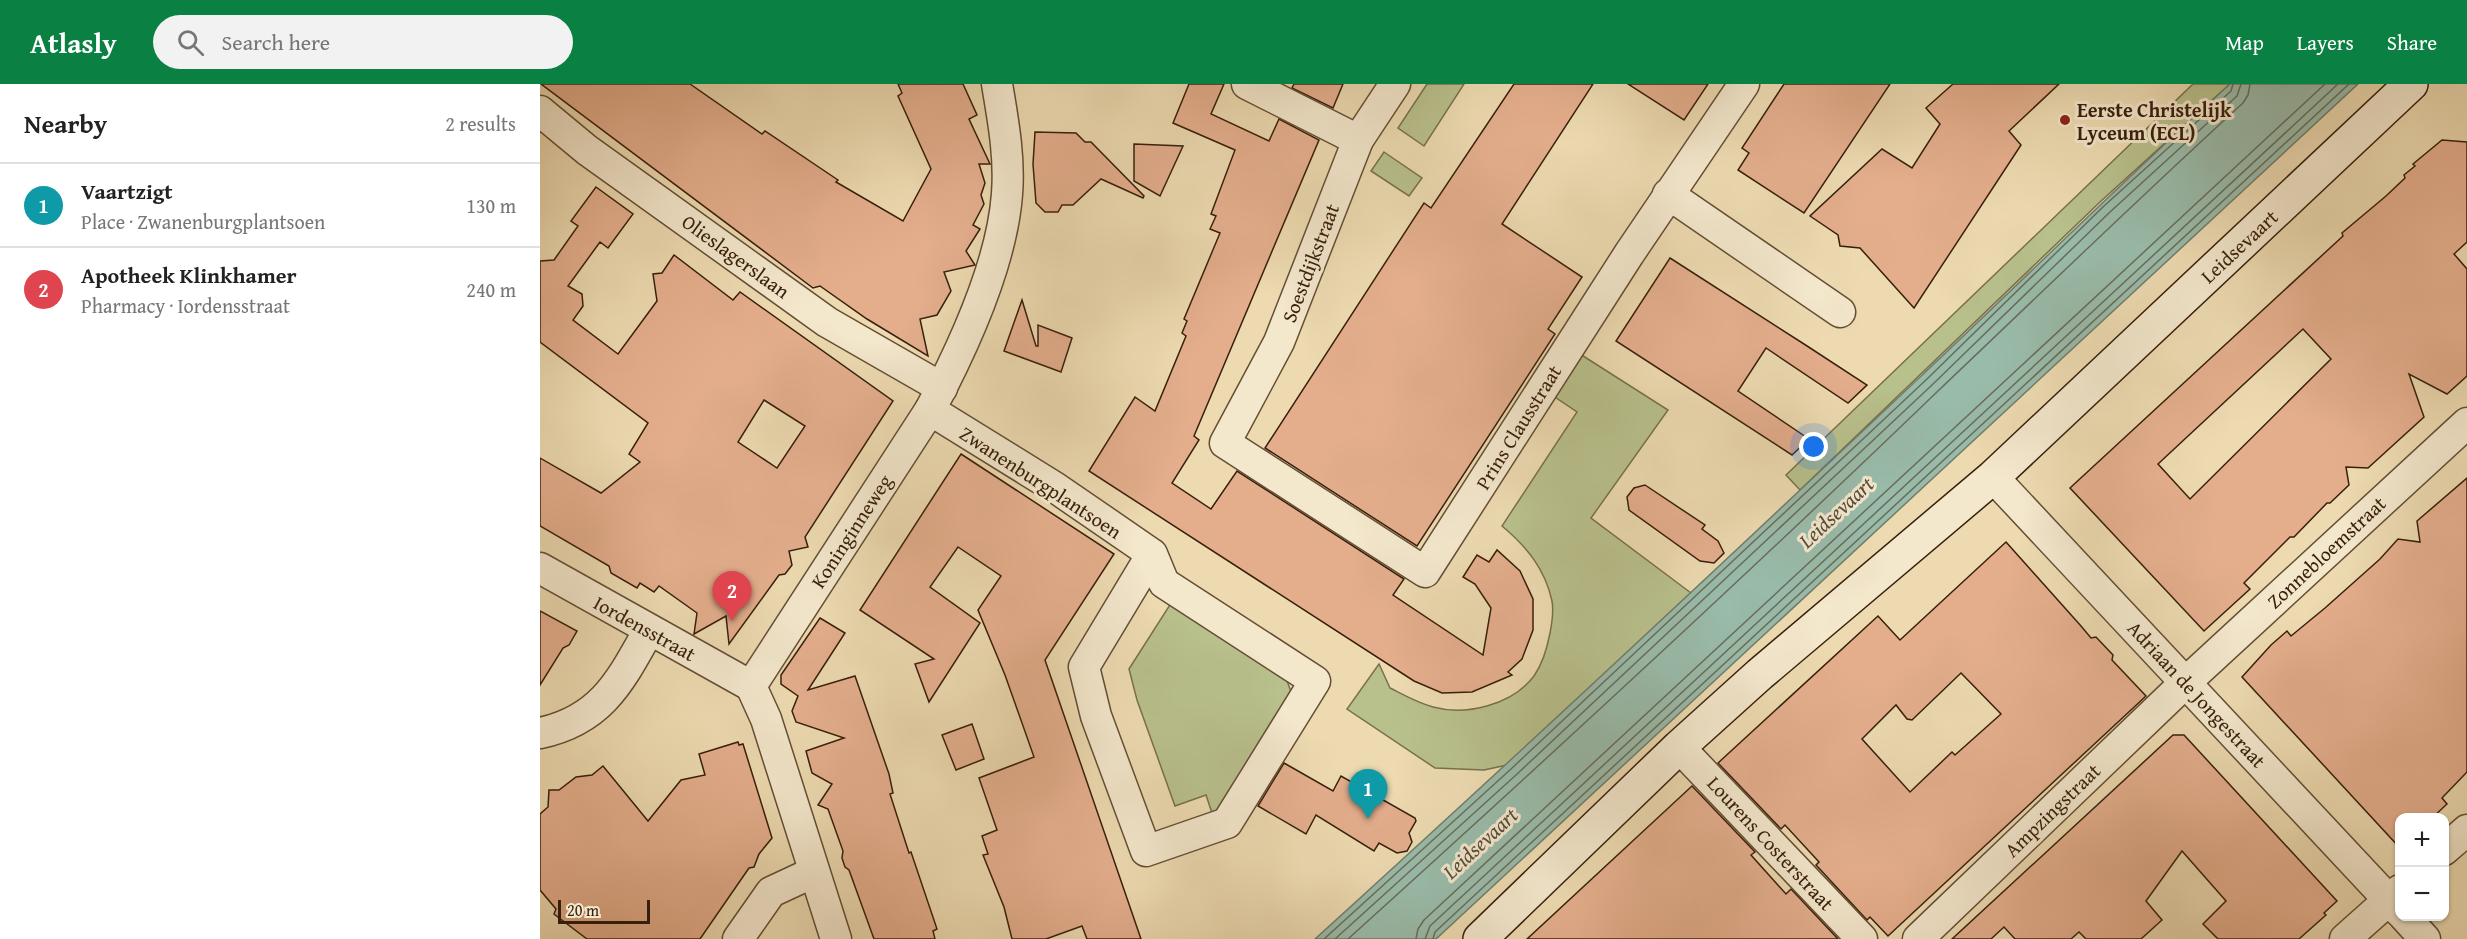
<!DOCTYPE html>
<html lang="en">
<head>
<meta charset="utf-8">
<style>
	:root { --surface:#fff; --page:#f2f2f2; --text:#222; --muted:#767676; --line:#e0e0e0; --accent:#0b8043 }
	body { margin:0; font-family:"Gentium Book Plus",serif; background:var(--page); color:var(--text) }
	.controls { position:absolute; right:18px; bottom:18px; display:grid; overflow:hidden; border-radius:12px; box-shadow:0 2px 4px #0004 }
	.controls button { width:54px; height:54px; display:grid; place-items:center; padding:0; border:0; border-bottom:2px solid var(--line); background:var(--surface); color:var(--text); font:30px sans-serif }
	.scale { position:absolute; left:18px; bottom:15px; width:92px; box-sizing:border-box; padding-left:6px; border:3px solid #381f0b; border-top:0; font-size:16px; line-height:21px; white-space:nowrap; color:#381f0b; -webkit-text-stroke:4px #f3e7cc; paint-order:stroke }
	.you { position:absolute; left:1274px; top:363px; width:21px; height:21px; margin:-15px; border:4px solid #fff; border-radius:50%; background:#1a73e8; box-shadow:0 0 0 9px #1a73e833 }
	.badge { display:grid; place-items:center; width:39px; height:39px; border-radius:50%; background:var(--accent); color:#fff; font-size:20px; font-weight:700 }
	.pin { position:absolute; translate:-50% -50px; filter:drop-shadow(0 2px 3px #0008) }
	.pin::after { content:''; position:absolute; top:32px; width:21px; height:18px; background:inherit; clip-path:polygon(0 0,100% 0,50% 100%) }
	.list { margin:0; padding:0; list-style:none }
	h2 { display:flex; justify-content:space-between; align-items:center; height:78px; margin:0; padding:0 24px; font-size:26px }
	h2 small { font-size:20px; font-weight:400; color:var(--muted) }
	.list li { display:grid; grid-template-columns:39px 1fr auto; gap:18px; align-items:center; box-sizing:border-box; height:84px; padding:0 24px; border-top:2px solid var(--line) }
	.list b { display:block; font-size:22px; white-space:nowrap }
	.list p { margin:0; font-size:20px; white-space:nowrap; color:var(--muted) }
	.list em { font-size:20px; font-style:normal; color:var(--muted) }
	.icon { flex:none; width:33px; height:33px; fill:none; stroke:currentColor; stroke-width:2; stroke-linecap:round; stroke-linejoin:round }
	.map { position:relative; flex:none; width:1927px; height:855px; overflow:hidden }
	header { display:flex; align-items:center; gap:36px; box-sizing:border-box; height:84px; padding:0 30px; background:var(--accent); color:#fff }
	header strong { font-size:28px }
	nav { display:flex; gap:33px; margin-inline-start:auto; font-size:21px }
	.search { width:420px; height:54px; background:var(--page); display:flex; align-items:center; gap:15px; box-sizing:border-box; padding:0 21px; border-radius:33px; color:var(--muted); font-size:22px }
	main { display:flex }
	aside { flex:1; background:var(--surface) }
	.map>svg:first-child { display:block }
	.green { fill:#b8c08c; stroke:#78704c; stroke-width:1.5 }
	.water { fill:#9ba; stroke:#727d6a; stroke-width:1.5 }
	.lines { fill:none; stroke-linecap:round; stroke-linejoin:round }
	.shore { stroke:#686d5a; stroke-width:1.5 }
	.building { fill:#e4ae8d; stroke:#381f0b; stroke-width:1.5; fill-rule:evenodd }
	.street-casing { stroke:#654e34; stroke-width:33 }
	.secondary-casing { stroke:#381f0b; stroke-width:36 }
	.street { stroke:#f3e7cc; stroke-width:30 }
	.secondary { stroke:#f3e7cc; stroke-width:33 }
	.poi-dot { fill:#8f2418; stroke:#f3e7cc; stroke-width:2 }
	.labels { text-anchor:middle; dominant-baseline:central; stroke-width:6; stroke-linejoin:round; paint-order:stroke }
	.poi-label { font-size:20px; font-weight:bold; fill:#381f0b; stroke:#f3e7cc; text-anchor:start }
	.street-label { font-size:20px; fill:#381f0b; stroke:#f3e7cc }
	.water-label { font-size:21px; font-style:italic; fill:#554e3b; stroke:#f3e7cc }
</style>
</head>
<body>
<header>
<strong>Atlasly</strong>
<div class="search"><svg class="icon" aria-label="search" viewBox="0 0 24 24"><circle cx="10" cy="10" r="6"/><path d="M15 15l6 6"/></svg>Search here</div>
<nav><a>Map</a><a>Layers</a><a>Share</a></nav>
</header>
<main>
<aside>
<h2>Nearby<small>2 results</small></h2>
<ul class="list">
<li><span class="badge" style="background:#0f9aa8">1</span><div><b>Vaartzigt</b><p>Place · Zwanenburgplantsoen</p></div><em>130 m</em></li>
<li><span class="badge" style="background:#e0444e">2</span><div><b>Apotheek Klinkhamer</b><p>Pharmacy · Iordensstraat</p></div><em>240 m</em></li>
</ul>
</aside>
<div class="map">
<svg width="1927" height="855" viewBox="0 0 1927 855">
	<rect width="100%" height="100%" fill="#eddab1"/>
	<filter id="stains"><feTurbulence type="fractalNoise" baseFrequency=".00333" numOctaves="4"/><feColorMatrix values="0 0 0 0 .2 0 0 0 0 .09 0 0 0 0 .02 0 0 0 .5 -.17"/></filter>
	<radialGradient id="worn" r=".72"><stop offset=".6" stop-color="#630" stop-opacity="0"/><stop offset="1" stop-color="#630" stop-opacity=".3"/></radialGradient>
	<g class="green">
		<path d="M887 0H924L884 62 858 44Z"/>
		<path d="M1653 0H1690L1560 118 1260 406 1246 391Z"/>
		<path d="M844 68 882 94 869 112 831 87Z"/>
		<path d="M1029 263 1128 326 1051 434 1151 509 967 681 944 686 895 684 807 625 839 580 850 604C864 611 878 619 893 623 926 632 972 621 994 592 1003 579 1007 565 1010 549 1012 539 1014 528 1012 517 1005 485 987 463 962 442L1037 328 1003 305Z"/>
		<path d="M633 516 744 588 751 608 673 732 666 711 635 722 597 616 589 585Z"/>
	</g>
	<path class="water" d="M1690 0H1818L896 855H775C979 670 1179 483 1379 294 1483 196 1584 96 1690 0Z"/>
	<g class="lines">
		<g class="shore">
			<path d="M784 855 971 685 1387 295 1564 122 1691 7 1693 0"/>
			<path d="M795 855 976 691 1392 301 1570 128 1697 12 1701 0"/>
			<path d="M808 855C1007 675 1205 493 1399 306 1500 210 1600 113 1703 19L1708 11 1710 0"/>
			<path d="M876 855 878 845 884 836 1785 0"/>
			<path d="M885 855 890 842 1798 0"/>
			<path d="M893 855 895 848 1809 0"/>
		</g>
	</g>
	<g class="building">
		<path d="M1 0H150L222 50 225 47 298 96 296 98 363 137 391 85 358 12 362 9 358 0H423L437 31 429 35 450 80H439L445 99 441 111 444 120 433 141 440 145 426 167 435 181 404 188 411 207 397 231 380 235 388 272 327 235 280 202 273 204Z"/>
		<path d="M649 0H684L671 30 729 57 739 35 779 56 654 352 659 356 632 399 671 425 697 387 864 495 853 511 943 571 951 524 935 500 923 493 937 471 949 478 957 466 980 487 993 515V546L982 575 968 588 972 591 932 608 902 609 874 597 549 387 595 313 615 327 646 252 642 249 647 237 644 235 680 149 670 145 676 132 671 130 695 66 633 39Z"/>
		<path d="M754 0H803L793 24 752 4Z"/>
		<path d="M974 0H1053L962 140 1042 193 1008 245 1015 250 877 462 725 364 884 119 891 124Z"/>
		<path d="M1088 0H1168L1144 36Z"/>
		<path d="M1244 0H1350L1264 129 1198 86 1209 69 1202 64Z"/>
		<path d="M1413 0H1519L1469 47 1481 61 1374 224 1320 164 1300 162 1298 151 1270 132 1342 65 1372 84 1400 40 1386 24Z"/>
		<path d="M495 48 536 49 545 58H551L604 112 603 114 561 95 533 121H522L518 128H505L496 119 493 80Z"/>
		<path d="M1902 56 1927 58V158L1914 170 1927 185V292L1907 310 1869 290 1884 333 1828 384 1806 383 1809 401 1790 419H1787L1754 453H1750L1704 499 1710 505 1664 547 1530 404 1803 152 1802 149 1846 112 1865 94 1864 91 1875 82 1873 80ZM1763 245 1791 275 1650 415 1618 380Z"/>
		<path d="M594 60 643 62 620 112 594 97Z"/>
		<path d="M56 103 93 130 68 164 60 158 28 202 42 210 43 222 33 236 78 270 117 217 113 190 122 189 134 171 193 216 200 208 353 317 265 453 268 463 249 467 252 481 245 490 239 491 189 560 186 532 154 550 157 529 119 502 114 508 100 499 97 504 71 489 69 482 0 442V374L61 409 100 378 89 370 108 339 0 258V177L14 176 38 142 31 137ZM224 316 265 342 237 384 198 358Z"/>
		<path d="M1130 174 1264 260 1327 301 1308 319 1226 264 1198 307 1269 355 1252 371 1076 257Z"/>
		<path d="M482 216 496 262H498V241L532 254 521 288 464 267Z"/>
		<path d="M421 370 574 470 505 576 601 855H547L542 842 506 855H472L464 823 443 771 448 770 442 752 457 746 439 694 494 673 465 591 438 526 461 492 418 463 390 503 440 539 389 618 375 580 394 575 320 526Z"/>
		<path d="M1927 394V688L1902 714 1907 720 1892 734H1860V764L1702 593 1731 561 1747 547 1751 552 1785 524 1840 475 1858 455 1880 458 1877 437Z"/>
		<path d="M1105 401 1165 441 1162 445 1178 457 1184 469 1174 479 1160 477 1089 426 1087 413 1094 404Z"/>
		<path d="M1466 458 1541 542 1551 554 1556 553 1573 571 1572 576 1606 612 1348 852 1330 833 1327 836 1276 781 1279 778 1245 741 1241 745 1178 679 1338 532 1360 556ZM1421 589 1461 630 1415 671 1412 668 1370 708 1322 655 1356 621 1367 635 1372 636Z"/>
		<path d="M0 527 37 547 29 561 23 564 0 601Z"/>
		<path d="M280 534 305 549 268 606 315 592 349 690 353 709 350 710 369 769 371 768 397 845 393 847 395 855H334L309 786 305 783 302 774 303 767 288 725 278 721 292 700 272 689 266 667 304 654 256 638 252 627 258 612 241 600V591Z"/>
		<path d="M432 640 444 675 416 686 402 651Z"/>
		<path d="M1633 651H1644L1797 817 1784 829 1786 831 1759 855H1678L1663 840 1686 817 1642 767 1606 817 1622 836 1601 855H1546L1539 848 1531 855H1475L1464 843 1451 855H1412Z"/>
		<path d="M198 658 199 661 203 660 232 754 219 770 214 783 209 784 160 855H47L14 830 16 825 0 806V730L8 723 9 706H19L36 693 52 691 63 682 108 737 141 696 165 691 159 670Z"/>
		<path d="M744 679 793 707 801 692 875 734 876 737 869 749 872 758 867 767 857 769 839 759 834 767 776 731 766 750 718 722Z"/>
		<path d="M1152 702 1215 768 1211 771 1246 810 1251 805 1298 855H987Z"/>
	</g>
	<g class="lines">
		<defs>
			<g id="street">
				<path d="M707 0 818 56"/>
				<path d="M855 0 818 56 739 258 685 359 885 488 1089 170 1204 0"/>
				<path d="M0 27 47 66 287 238 402 304"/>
				<path d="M1128 110 1300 228"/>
				<path d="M390 326 516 404 612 470 624 499 775 597 687 739 606 767 556 632 544 583 612 470"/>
				<path d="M1453 393 1860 828"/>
				<path d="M0 484 211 602"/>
				<path d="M211 602 390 326C423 264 462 179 467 110 470 73 463 36 457 0"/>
				<path d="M211 602 226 635 296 855"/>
				<path d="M0 649C62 636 81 596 109 546"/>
				<path d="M1139 663 1322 855"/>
				<path d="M1904 766 1927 746"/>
				<path d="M1864 832 1885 855"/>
				<path d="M198 855 231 808 274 788"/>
				<path d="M1378 855 1646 598 1927 339"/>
				<path d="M1805 855 1860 806"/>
			</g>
			<path id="secondary" d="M940 855 1139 663 1220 590 1453 393 1871 0"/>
		</defs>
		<use href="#street" class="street-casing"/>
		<use href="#secondary" class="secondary-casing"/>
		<use href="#street" class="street"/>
		<use href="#secondary" class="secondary"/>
	</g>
	<circle class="poi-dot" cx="1525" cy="36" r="6"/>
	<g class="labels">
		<g class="poi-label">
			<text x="1537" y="25">Eerste Christelijk<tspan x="1537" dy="23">Lyceum (ECL)</tspan></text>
		</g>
		<g class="street-label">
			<text transform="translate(1699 162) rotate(-43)">Leidsevaart</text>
			<text transform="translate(196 172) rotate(36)">Olieslagerslaan</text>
			<text transform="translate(770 179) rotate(-69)">Soestdijkstraat</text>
			<text transform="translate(978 343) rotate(-58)">Prins Clausstraat</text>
			<text transform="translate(501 398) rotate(33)">Zwanenburgplantsoen</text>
			<text transform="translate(311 447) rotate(-57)">Koninginneweg</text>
			<text transform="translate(1786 468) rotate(-43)">Zonnebloemstraat</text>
			<text transform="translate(105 544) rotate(29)">Iordensstraat</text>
			<text transform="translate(1657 610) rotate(47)">Adriaan de Jongestraat</text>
			<text transform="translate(1512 726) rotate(-44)">Ampzingstraat</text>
			<text transform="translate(1231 759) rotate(47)">Lourens Costerstraat</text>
		</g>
		<g class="water-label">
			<text transform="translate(1296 428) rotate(-43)">Leidsevaart</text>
			<text transform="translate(940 759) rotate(-43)">Leidsevaart</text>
		</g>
	</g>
	<rect width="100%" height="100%" filter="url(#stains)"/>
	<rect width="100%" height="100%" fill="url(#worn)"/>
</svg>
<div class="controls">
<button>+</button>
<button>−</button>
</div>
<div class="scale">20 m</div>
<div class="you"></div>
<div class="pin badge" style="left:828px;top:735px;background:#0f9aa8">1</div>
<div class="pin badge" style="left:192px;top:537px;background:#e0444e">2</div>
</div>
</main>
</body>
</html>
